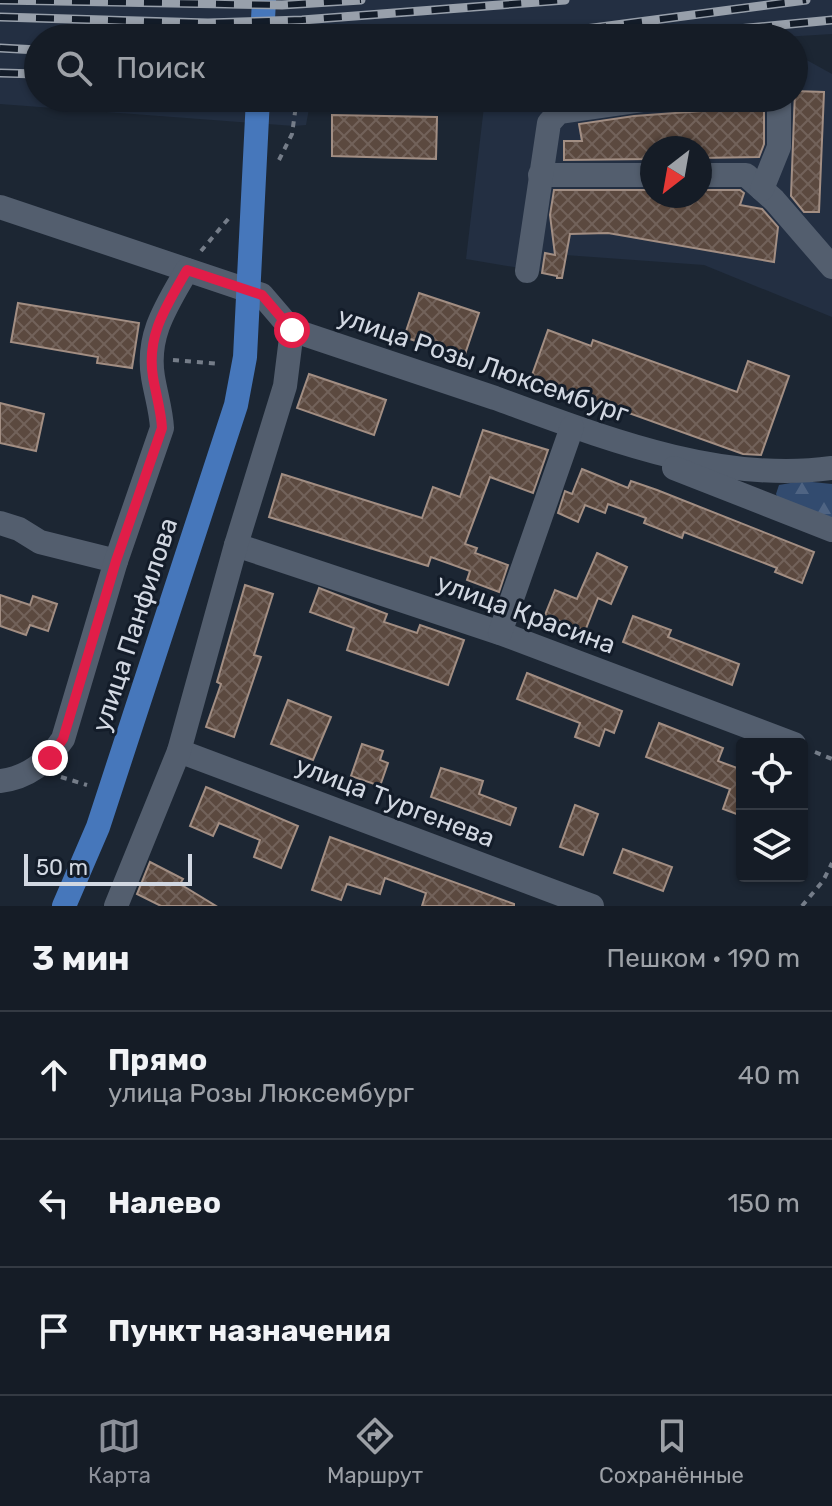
<!DOCTYPE html>
<html lang="ru">
<head>
<meta charset="utf-8">
<style>
	:root { --surface:#151c26; --page:#1e252e; --text:#f1f3f6; --muted:#9da1a7; --line:#343a43; --accent:#8c9099 }
	body { margin:0; font-family:Rubik,sans-serif; background:var(--page); color:var(--text) }
	.controls { position:absolute; right:24px; bottom:24px; display:grid; overflow:hidden; border-radius:8px; box-shadow:0 2px 6px #0004 }
	.controls button { width:72px; height:72px; display:grid; place-items:center; padding:0; border:0; border-bottom:2px solid var(--line); background:var(--surface); color:var(--text); font:40px sans-serif }
	.compass { position:absolute; left:640px; top:136px; width:72px; height:72px; border-radius:50%; background:var(--surface); box-shadow:0 2px 6px #0004; rotate:211deg }
	.scale { position:absolute; left:24px; bottom:20px; width:168px; box-sizing:border-box; padding-left:8px; border:4px solid #d2d8e2; border-top:0; font-size:22px; line-height:28px; white-space:nowrap; color:#d2d8e2; -webkit-text-stroke:6px #131c29; paint-order:stroke }
	.stop { position:absolute; width:24px; height:24px; margin:-18px; border:6px solid #e11d48; border-radius:50%; background:#fff }
	.stop.end { background:#e11d48; border-color:#fff; box-shadow:0 2px 8px #0008 }
	.list { margin:0; padding:0; list-style:none }
	h2 { display:flex; justify-content:space-between; align-items:center; height:104px; margin:0; padding:0 32px; font-size:34px }
	h2 small { font-size:26px; font-weight:400; color:var(--muted) }
	.list li { display:grid; grid-template-columns:52px 1fr auto; gap:24px; align-items:center; box-sizing:border-box; height:128px; padding:0 32px; border-top:2px solid var(--line) }
	.list b { display:block; font-size:30px; white-space:nowrap }
	.list p { margin:0; font-size:26px; white-space:nowrap; color:var(--muted) }
	.list em { font-size:26px; font-style:normal; color:var(--muted) }
	.icon { flex:none; width:44px; height:44px; fill:none; stroke:currentColor; stroke-width:2; stroke-linecap:round; stroke-linejoin:round }
	.map { position:relative; flex:none; width:832px; height:906px; overflow:hidden }
	.search { position:absolute; background:var(--surface); box-shadow:0 2px 6px #0004; left:24px; right:24px; top:24px; height:88px; display:flex; align-items:center; gap:20px; box-sizing:border-box; padding:0 28px; border-radius:44px; color:var(--muted); font-size:30px }
	.sheet { height:488px; background:var(--surface) }
	nav { display:flex; justify-content:space-around; align-items:center; box-sizing:border-box; height:112px; border-top:2px solid var(--line); background:var(--surface); font-size:22px; color:var(--muted) }
	nav a { display:grid; justify-items:center; gap:4px }
	nav .on { color:var(--accent) }
	.map>svg:first-child { display:block }
	.built { fill:#232f42; fill-rule:evenodd }
	.forest { fill:url(#forest-firs) }
	.building { fill:url(#building-cross-hatch); stroke:#a28e83; stroke-width:2 }
	.lines { fill:none; stroke-linecap:round; stroke-linejoin:round }
	.path { stroke:#757d89; stroke-width:4; stroke-dasharray:6 6; stroke-linecap:butt }
	.minor { stroke:#535e6e; stroke-width:24 }
	.major { stroke:#4677bb; stroke-width:24 }
	.rail-casing { stroke:#98a0ab; stroke-width:9 }
	.rail { stroke:#131c29; stroke-width:6; stroke-dasharray:18; stroke-linecap:butt }
	.route { stroke:#e11d48; stroke-width:10 }
	.labels { text-anchor:middle; dominant-baseline:central; stroke-width:6; stroke-linejoin:round; paint-order:stroke }
	.street-label { font-size:26px; fill:#d2d8e2; stroke:#131c29 }
</style>
</head>
<body>
<div class="map">
<svg width="832" height="906" viewBox="0 0 832 906">
	<defs>
		<pattern id="forest-firs" width="22" height="20" patternUnits="userSpaceOnUse" patternTransform="scale(2)"><rect width="22" height="20" fill="#324b6f"/><path d="M5 1l3.5 6h-7zM16 11l3.5 6h-7z" fill="#4f6483"/></pattern>
		<pattern id="building-cross-hatch" width="8" height="8" patternUnits="userSpaceOnUse" patternTransform="scale(2)"><rect width="8" height="8" fill="#5b493f"/><path d="M0 0l8 8M0 8l8-8" fill="none" stroke="#72625a"/></pattern>
	</defs>
	<rect width="100%" height="100%" fill="#1c2633"/>
	<g class="built">
		<path d="M0 0H832V34L767 38H38V98H311L306 125 294 126 0 104Z"/>
		<path d="M794 53 832 74V317L704 265 565 255 561 275 466 259 485 98H794ZM652 148H700V196H652Z"/>
	</g>
	<path class="forest" d="M802 481 832 484V538L781 505 776 494 779 485Z"/>
	<g class="building">
		<path d="M795 91 824 92 819 212H804L791 196Z"/>
		<path d="M730 109H764V144L759 157 700 158V148H652V159L564 160V141H582L579 124 634 116Z"/>
		<path d="M332 115 437 117 436 159 332 156Z"/>
		<path d="M554 190H652V196H700V190H740L744 193 740 205 762 209 778 227 774 262 608 233 570 234 562 278H557V276L542 273 545 253 555 255 550 215Z"/>
		<path d="M419 293 479 313 464 357 404 337Z"/>
		<path d="M18 303 139 323 132 368 97 363 98 357 11 342Z"/>
		<path d="M548 330 591 346 593 340 737 392 748 361 789 376 761 455 743 454 531 378Z"/>
		<path d="M309 374 386 400 374 435 297 408Z"/>
		<path d="M0 403 44 414 36 451 0 443Z"/>
		<path d="M483 430 548 450 533 493 490 477 465 544 477 548 475 553 508 565 499 592 467 580 470 571 431 557 428 566 269 517 282 474 422 518 433 487 460 497Z"/>
		<path d="M582 469 628 488 631 481 657 490 814 552 802 583 775 572 777 568 684 532 682 538 644 523 646 518 608 504 605 513 585 505 578 522 558 513 565 491 572 494Z"/>
		<path d="M597 553 627 567 611 604 598 598 585 631 545 615 555 590 577 599Z"/>
		<path d="M245 585 273 594 254 655 261 657 234 737 206 727 221 684 217 682Z"/>
		<path d="M319 588 387 614 384 622 417 633 420 625 464 640 448 685 347 650 354 628 310 612Z"/>
		<path d="M0 595 30 605 33 596 57 604 48 631 30 625 26 635 0 626Z"/>
		<path d="M633 616 671 630 668 637 739 664 732 685 623 642Z"/>
		<path d="M527 673 622 711 614 733 605 729 599 746 575 737 580 723 517 699Z"/>
		<path d="M288 700 331 717 313 760 271 744Z"/>
		<path d="M659 723 723 748 718 761 737 768 740 762H742V816L723 809 730 789 646 757Z"/>
		<path d="M362 744 383 751 380 760 388 763 380 786 351 776Z"/>
		<path d="M441 768 483 781 479 794 516 808 510 825 431 797Z"/>
		<path d="M206 787 298 826 281 868 254 857 260 840 219 823 213 836 190 826Z"/>
		<path d="M575 805 598 814 583 855 560 847Z"/>
		<path d="M330 837 514 904V906H422L426 893 385 878 380 894 347 884 341 900 312 890Z"/>
		<path d="M623 849 672 867 663 891 614 873Z"/>
		<path d="M150 862 183 879 180 884 216 906H161L137 894Z"/>
	</g>
	<g class="lines">
		<g class="path">
			<path d="M287 17 295 38"/>
			<path d="M279 160 292 134 297 98"/>
			<path d="M201 251 229 218"/>
			<path d="M173 360 220 364"/>
			<path d="M815 752 832 759"/>
			<path d="M61 777 87 785"/>
			<path d="M802 906 823 881 832 863"/>
		</g>
		<g class="minor">
			<path d="M540 175H652"/>
			<path d="M700 175H746L774 200 832 267"/>
			<path d="M762 189 779 147V102L774 98"/>
			<path d="M0 207 262 295 292 330C360 353 428 375 495 398 600 436 718 484 832 468"/>
			<path d="M527 271 549 123 559 112 656 98"/>
			<path d="M674 468 832 530"/>
			<path d="M0 523 19 529 40 542 116 561"/>
			<path d="M236 545 500 633 794 744"/>
			<path d="M500 633 572 427"/>
			<path d="M179 751 592 906"/>
			<path d="M0 781C28 778 47 762 63 739L116 561 162 428C161 410 156 395 153 377 146 335 167 305 187 270"/>
			<path d="M116 906 179 751 236 545 285 386 292 330"/>
		</g>
		<g class="major">
			<path d="M262 38 264 0"/>
			<path d="M64 906 98 827 236 405 245 357 258 98"/>
		</g>
		<defs>
			<g id="rail">
				<path d="M0 0 282 5 361 0"/>
				<path d="M0 17 208 23 302 20 565 0"/>
				<path d="M517 38 806 0"/>
				<path d="M683 38 738 29 832 20"/>
				<path d="M0 48 38 50"/>
				<path d="M0 73 38 74"/>
			</g>
		</defs>
		<use href="#rail" class="rail-casing"/>
		<use href="#rail" class="rail"/>
	</g>
	<g class="lines">
		<path class="route" d="M50 758 63 739 116 561 162 428C161 410 156 395 153 377 146 335 167 305 187 270L262 295 292 330"/>
	</g>
	<g class="labels">
		<g class="street-label">
			<text transform="translate(483 365) rotate(19)">улица Розы Люксембург</text>
			<text transform="translate(526 614) rotate(20)">улица Красина</text>
			<text transform="translate(135 625) rotate(-72)">улица Панфилова</text>
			<text transform="translate(395 802) rotate(21)">улица Тургенева</text>
		</g>
	</g>
</svg>
<div class="controls">
<button><svg class="icon" aria-label="locate" viewBox="0 0 24 24"><circle cx="12" cy="12" r="6"/><path d="M12 2v4M12 18v4M2 12h4M18 12h4"/></svg></button>
<button><svg class="icon" aria-label="layers" viewBox="0 0 24 24"><path d="M12 4l9 5-9 5-9-5zM3 14l9 5 9-5"/></svg></button>
</div>
<svg class="compass" viewBox="-18 -18 36 36"><path d="M0-13l5 13h-10z" fill="#e53935"/><path d="M0 13l5-13h-10z" fill="#9da1a7"/></svg>
<div class="scale">50 m</div>
<div class="stop" style="left:292px;top:330px"></div>
<div class="stop end" style="left:50px;top:758px"></div>
<div class="search"><svg class="icon" aria-label="search" viewBox="0 0 24 24"><circle cx="10" cy="10" r="6"/><path d="M15 15l6 6"/></svg>Поиск</div>
</div>
<section class="sheet">
<h2>3 мин<small>Пешком · 190 m</small></h2>
<ul class="list">
<li><svg class="icon" aria-label="ahead" viewBox="0 0 24 24"><path d="M12 20V5M6 11l6-6 6 6"/></svg><div><b>Прямо</b><p>улица Розы Люксембург</p></div><em>40 m</em></li>
<li><svg class="icon" aria-label="left" viewBox="0 0 24 24"><path d="M17 20v-9H6M10 6l-5 5 5 5"/></svg><div><b>Налево</b></div><em>150 m</em></li>
<li><svg class="icon" aria-label="arrive" viewBox="0 0 24 24"><path d="M6 21V4h12l-3 4 3 4H6"/></svg><div><b>Пункт назначения</b></div></li>
</ul>
</section>
<nav>
<a class="on"><svg class="icon" aria-label="map" viewBox="0 0 24 24"><path d="M3 6l6-2 6 2 6-2v14l-6 2-6-2-6 2zM9 4v14M15 6v14"/></svg>Карта</a>
<a><svg class="icon" aria-label="directions" viewBox="0 0 24 24"><path d="M12 3l9 9-9 9-9-9zM9 14v-3h6M13 9l2 2-2 2"/></svg>Маршрут</a>
<a><svg class="icon" aria-label="saved" viewBox="0 0 24 24"><path d="M7 4h10v16l-5-4-5 4z"/></svg>Сохранённые</a>
</nav>
</body>
</html>
